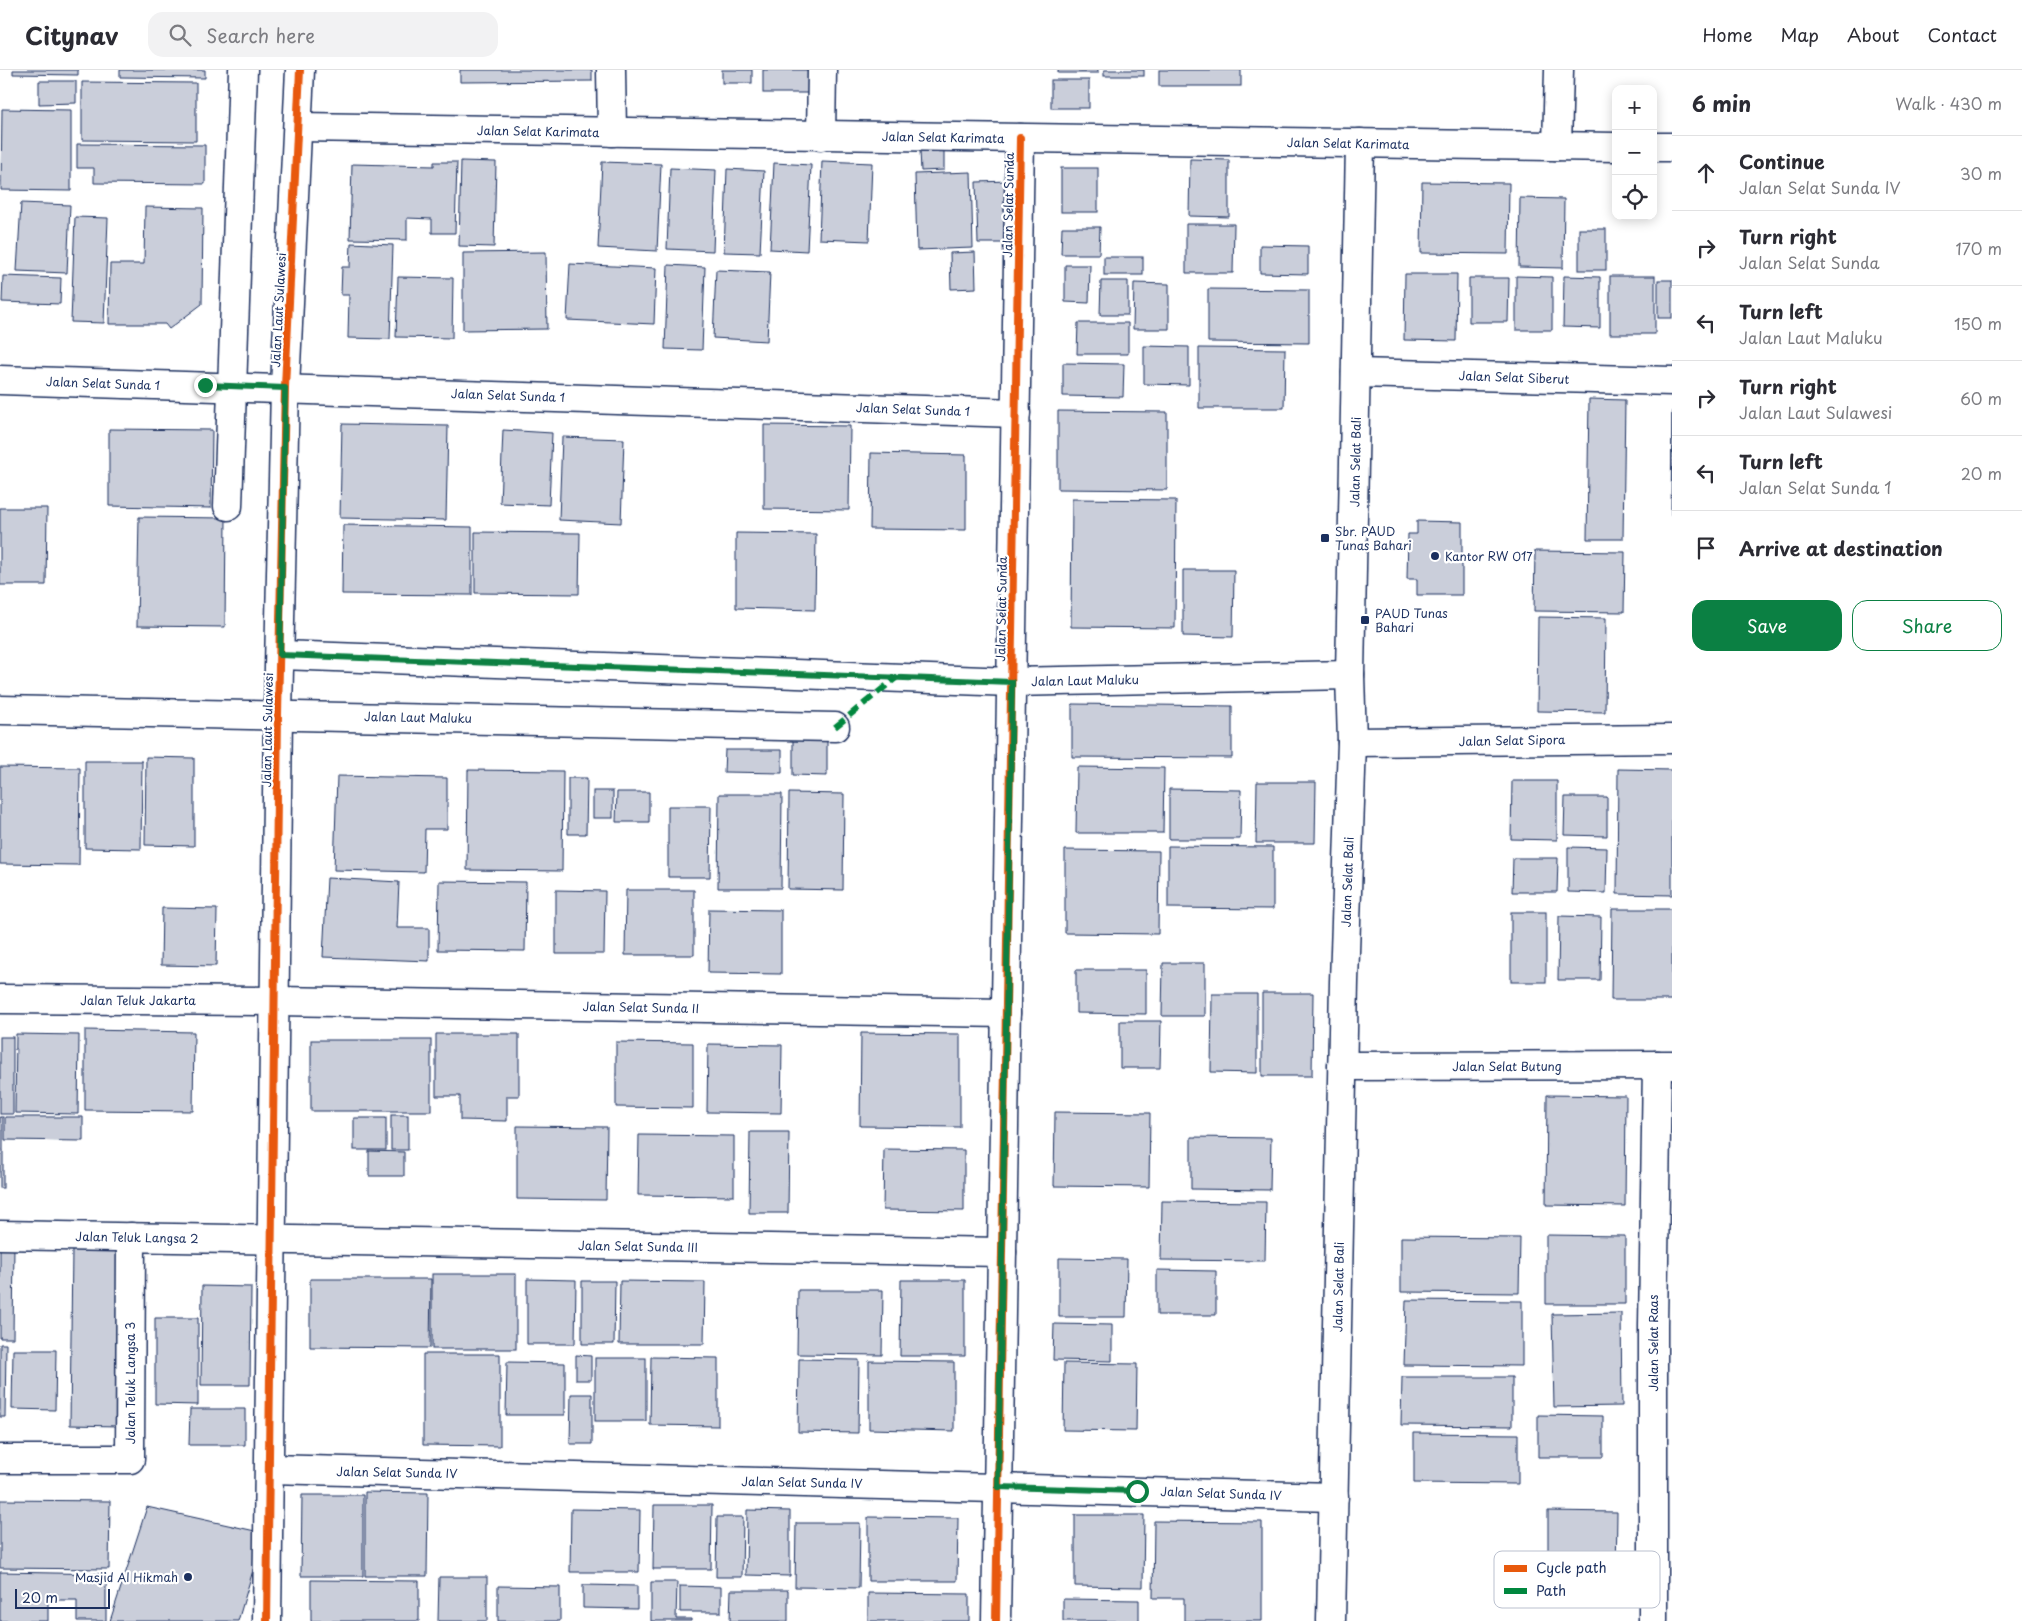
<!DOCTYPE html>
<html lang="en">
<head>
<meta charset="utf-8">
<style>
	:root { --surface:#fff; --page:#f2f2f3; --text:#2b2b33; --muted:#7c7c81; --line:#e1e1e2; --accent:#0b8043 }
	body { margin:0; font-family:"Playpen Sans",sans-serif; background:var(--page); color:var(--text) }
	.controls { position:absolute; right:15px; top:15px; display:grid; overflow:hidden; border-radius:10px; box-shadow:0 2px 12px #0003 }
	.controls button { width:45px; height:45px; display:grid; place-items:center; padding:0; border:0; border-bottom:1px solid var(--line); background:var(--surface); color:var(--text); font:25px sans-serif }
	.scale { position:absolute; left:15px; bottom:12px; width:95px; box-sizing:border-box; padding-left:5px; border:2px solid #1b2f5e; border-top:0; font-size:14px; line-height:18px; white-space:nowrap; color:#1b2f5e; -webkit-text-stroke:4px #fff; paint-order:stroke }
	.stop { position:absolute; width:15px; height:15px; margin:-11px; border:4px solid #0b8043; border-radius:50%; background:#fff }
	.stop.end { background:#0b8043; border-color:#fff; box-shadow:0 1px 5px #0008 }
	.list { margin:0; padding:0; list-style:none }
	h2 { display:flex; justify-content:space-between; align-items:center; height:65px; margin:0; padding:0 20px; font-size:21px }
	h2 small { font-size:16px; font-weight:400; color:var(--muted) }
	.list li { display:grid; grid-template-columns:32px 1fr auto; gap:15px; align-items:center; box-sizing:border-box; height:75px; padding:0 20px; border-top:1px solid var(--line) }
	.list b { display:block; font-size:19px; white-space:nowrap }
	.list p { margin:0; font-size:16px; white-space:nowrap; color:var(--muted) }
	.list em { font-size:16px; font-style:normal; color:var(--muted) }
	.actions { display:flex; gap:10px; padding:15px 20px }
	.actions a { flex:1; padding:11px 0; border:1px solid var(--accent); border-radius:15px; text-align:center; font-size:18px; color:var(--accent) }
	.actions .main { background:var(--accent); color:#fff }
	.icon { flex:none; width:28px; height:28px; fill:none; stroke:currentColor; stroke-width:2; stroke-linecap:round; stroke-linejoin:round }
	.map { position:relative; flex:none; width:1672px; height:1551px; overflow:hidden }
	header { display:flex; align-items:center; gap:30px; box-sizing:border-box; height:70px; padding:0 25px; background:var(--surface); border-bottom:1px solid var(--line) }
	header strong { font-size:24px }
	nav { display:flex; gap:28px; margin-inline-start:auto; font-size:18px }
	.search { width:350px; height:45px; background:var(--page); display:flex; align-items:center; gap:12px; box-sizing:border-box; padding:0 18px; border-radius:15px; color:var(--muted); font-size:19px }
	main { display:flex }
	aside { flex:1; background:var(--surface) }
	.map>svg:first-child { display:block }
	.building { fill:#caceda; stroke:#1b2f5e }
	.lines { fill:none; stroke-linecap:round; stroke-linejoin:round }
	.minor-casing { stroke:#1b2f5e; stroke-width:31 }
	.minor { stroke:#fff; stroke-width:28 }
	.quiet { stroke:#00873e; stroke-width:6; stroke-dasharray:12 6; stroke-linecap:butt }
	.cycleway-casing { stroke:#fff; stroke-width:11 }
	.cycleway { stroke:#e8590c; stroke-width:8 }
	.route { stroke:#0b8043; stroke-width:6 }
	.poi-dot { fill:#1b2f5e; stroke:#fff; stroke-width:2 }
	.labels { text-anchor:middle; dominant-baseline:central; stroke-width:4.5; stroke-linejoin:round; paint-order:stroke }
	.street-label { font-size:12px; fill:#1b2f5e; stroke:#fff }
	.poi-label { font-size:12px; fill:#1b2f5e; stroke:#fff; text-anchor:start }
	.key { fill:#fff; stroke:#bbc1cf; stroke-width:1 }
	.key-label { font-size:14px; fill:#1b2f5e }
</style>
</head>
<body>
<header>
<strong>Citynav</strong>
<div class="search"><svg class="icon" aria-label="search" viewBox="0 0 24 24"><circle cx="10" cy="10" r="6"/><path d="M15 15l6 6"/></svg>Search here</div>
<nav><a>Home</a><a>Map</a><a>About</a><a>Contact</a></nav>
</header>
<main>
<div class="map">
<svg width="1672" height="1551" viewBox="0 0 1672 1551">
	<rect width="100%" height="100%" fill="#fff"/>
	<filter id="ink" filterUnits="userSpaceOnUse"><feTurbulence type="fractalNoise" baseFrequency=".02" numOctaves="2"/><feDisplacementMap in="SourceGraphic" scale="10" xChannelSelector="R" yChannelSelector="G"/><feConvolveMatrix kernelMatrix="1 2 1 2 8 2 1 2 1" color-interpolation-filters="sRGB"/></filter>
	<g filter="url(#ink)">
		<g class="building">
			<path d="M13 0H78V5L13 4Z"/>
			<path d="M120 0H205V8L120 7Z"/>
			<path d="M460 0H592V11L460 12Z"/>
			<rect x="722" y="0" width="30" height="13"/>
			<rect x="763" y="0" width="50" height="23"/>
			<rect x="1058" y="0" width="40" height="3"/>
			<rect x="1104" y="0" width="40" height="6"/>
			<rect x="1159" y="0" width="82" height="16"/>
			<rect x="1051" y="10" width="38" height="28"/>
			<path d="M39 11H76V33L39 34Z"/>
			<path d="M82 12 196 13V71L82 70Z"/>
			<path d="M2 39 71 40V121L1 120Z"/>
			<path d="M77 74 205 75V114L94 113V98H77Z"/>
			<path d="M944 79V100L921 101 920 80Z"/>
			<path d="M1190 89 1229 90V147L1189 146Z"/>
			<path d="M461 91 496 92 494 177 459 176Z"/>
			<path d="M822 91 872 93 869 171 819 169Z"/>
			<path d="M434 92H457L455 163H432V149L407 148V170L350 169 352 94 434 96Z"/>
			<path d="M602 92 661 94 657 181 598 178Z"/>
			<path d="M774 93 811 95 807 181 770 179Z"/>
			<path d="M670 98 716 100 713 181 667 179Z"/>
			<rect x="1061" y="98" width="37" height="44"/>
			<path d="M727 99 764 101 760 183 724 182Z"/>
			<path d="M971 102 973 178 917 180 915 104Z"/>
			<path d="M1010 111 1012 173H978L976 112Z"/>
			<path d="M1422 112 1509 113 1508 184 1421 183Z"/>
			<path d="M1520 128 1564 129 1563 198 1519 197Z"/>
			<path d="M21 133 70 135 67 203 17 201Z"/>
			<path d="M145 137 203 138 202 234 169 259 165 254H109L110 194H144Z"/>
			<path d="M75 147 108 148 104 253 71 252Z"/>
			<path d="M1186 154H1234L1233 203H1186Z"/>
			<path d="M1062 157H1100L1099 184H1061Z"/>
			<rect x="1579" y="159" width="27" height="41"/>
			<path d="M351 173 393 175 390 269 348 268 349 225H341L342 197H350Z"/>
			<path d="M1260 175 1308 176V204L1260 203Z"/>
			<path d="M546 182 547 259 463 260V183Z"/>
			<path d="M975 182 976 218 951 219 950 183Z"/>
			<rect x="1104" y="187" width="39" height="18"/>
			<path d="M570 194 656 198 654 254 567 250Z"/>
			<path d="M668 195 705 197 702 280 665 279Z"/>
			<path d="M1065 195H1090L1089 233 1065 232Z"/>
			<path d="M716 200 770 202 767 271 713 268Z"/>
			<path d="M1405 204H1457L1456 271 1404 270Z"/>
			<path d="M3 206 61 208 60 234 2 232Z"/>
			<path d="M1516 206 1552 207V260H1516Z"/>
			<path d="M1564 206 1600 207V258L1563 257Z"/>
			<rect x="1610" y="206" width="45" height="58"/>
			<path d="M398 207 453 208 452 268 396 267Z"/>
			<path d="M1469 208H1509L1508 252H1469Z"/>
			<rect x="1658" y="210" width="14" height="38"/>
			<path d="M1101 211H1128V245H1100Z"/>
			<path d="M1134 213 1169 214V259H1133Z"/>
			<path d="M1208 219 1309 220V273L1208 272Z"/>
			<path d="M1078 253H1128V284H1077Z"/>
			<path d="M1144 276 1189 277V315L1144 314Z"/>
			<path d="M1199 278 1285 279 1284 338H1199Z"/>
			<path d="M1063 293 1124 294 1123 327 1063 326Z"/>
			<path d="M1589 329 1625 330 1623 469H1587Z"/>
			<path d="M1058 341 1167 342V420L1058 419Z"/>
			<path d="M1672 341V445H1671Z"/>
			<path d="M342 354 448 356 446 450 340 448Z"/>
			<path d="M764 355 850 356 849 440 764 439Z"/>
			<path d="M109 359 212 360 211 438 109 436Z"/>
			<path d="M503 360 552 363 549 435 500 433Z"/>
			<path d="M562 367 624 369 621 453 559 450Z"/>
			<path d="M871 383 966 385V460L870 459Z"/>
			<path d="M1072 429 1176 430 1175 558 1071 557Z"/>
			<path d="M0 438H47L46 515H0Z"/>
			<path d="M139 447 226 448 225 557 137 556Z"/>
			<path d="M1417 451 1462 452V525H1417V509H1407L1408 464H1417Z"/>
			<path d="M343 455 472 457V525L342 524Z"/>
			<path d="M475 462 580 463 579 524 475 523Z"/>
			<path d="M736 463 816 464 815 540 736 538Z"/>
			<path d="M1535 481 1625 482 1624 542 1534 541Z"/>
			<path d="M1183 500H1234L1233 567 1183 566Z"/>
			<path d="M1538 547 1606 548 1605 642 1537 641Z"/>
			<path d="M1072 634 1232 636V688L1072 687Z"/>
			<path d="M793 670 827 671V706L793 705Z"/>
			<path d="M725 680H782V703L724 702Z"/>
			<path d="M146 687 194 688V776L145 775Z"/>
			<path d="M85 691H142L141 779 85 778Z"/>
			<path d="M0 697 80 698 79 795 0 794Z"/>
			<path d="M1077 697 1164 698 1163 763H1076Z"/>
			<path d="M1618 699 1672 700V825L1617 824Z"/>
			<path d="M468 700 563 701 562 801 467 800Z"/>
			<path d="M337 706 447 708V759H425L424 802 334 800Z"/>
			<path d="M568 708H587L586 764H568Z"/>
			<path d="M1512 711H1557V770L1511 769Z"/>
			<path d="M1257 712H1316L1315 773H1256Z"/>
			<path d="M1169 719 1241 720 1240 769H1169Z"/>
			<rect x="593" y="721" width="20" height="27"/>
			<path d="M617 722H649V752H616Z"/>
			<path d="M789 723 844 724 843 820 788 819Z"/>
			<path d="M719 724H782L781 818H718Z"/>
			<path d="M1565 727H1607V766L1564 765Z"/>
			<path d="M668 736H711L710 807H668Z"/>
			<path d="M1168 776 1273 777V839L1168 838Z"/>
			<path d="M1568 777 1607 778 1606 823 1568 822Z"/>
			<path d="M1065 780 1159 781 1158 864 1065 863Z"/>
			<path d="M1513 788H1558L1557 822H1512Z"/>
			<path d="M327 808 399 812 397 858H429V891L323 887Z"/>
			<path d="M439 811 526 812 525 881 438 880Z"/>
			<path d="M556 820 605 821 604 884H556Z"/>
			<path d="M626 820H694V885H625Z"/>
			<path d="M162 838 217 839 216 896 161 895Z"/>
			<path d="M709 839 781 840V904L708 903Z"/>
			<path d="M1612 839H1672V930H1611Z"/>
			<rect x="1511" y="842" width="35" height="70"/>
			<path d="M1559 846 1601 847 1600 910H1558Z"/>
			<path d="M1163 893H1205V946H1162Z"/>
			<path d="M1076 900H1146V944L1076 943Z"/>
			<path d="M1262 923H1313L1312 1006H1262Z"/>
			<path d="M1212 924H1257V1003L1211 1002Z"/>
			<path d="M1120 951H1161L1160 998H1120Z"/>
			<path d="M85 960 194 962 193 1041 85 1040Z"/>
			<path d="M861 963 960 964V1057L860 1056Z"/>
			<path d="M16 964 79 965 78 1044 15 1043Z"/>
			<path d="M436 964H519V1026H507V1051L460 1050V1026H436Z"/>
			<rect x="0" y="967" width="13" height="77"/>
			<rect x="311" y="970" width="120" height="71"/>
			<path d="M616 972 693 973V1038L616 1037Z"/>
			<path d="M708 974 782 975 781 1043 707 1042Z"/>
			<path d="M1547 1025 1626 1026 1625 1136 1546 1135Z"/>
			<path d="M1055 1042 1150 1043 1149 1117 1054 1116Z"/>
			<rect x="391" y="1045" width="17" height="35"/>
			<rect x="0" y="1047" width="3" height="71"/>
			<path d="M5 1047H83V1071L5 1070Z"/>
			<rect x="354" y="1048" width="32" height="32"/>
			<path d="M517 1056 607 1057 606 1130 517 1129Z"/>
			<path d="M750 1062H789L788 1143H749Z"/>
			<path d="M639 1065 734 1066V1126L638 1125Z"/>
			<path d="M1191 1067 1271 1068 1270 1120 1191 1119Z"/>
			<path d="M884 1079 964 1080V1141L883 1140Z"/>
			<path d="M369 1081 404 1082V1106H369Z"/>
			<path d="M1162 1131 1266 1132 1265 1191 1161 1190Z"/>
			<path d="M1546 1165 1625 1166V1234H1546Z"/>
			<path d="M1401 1167 1520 1168 1519 1223 1401 1222Z"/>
			<path d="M0 1174H14L13 1268H0Z"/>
			<path d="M72 1179 120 1180 118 1356 70 1355Z"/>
			<path d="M1059 1188 1127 1189 1126 1247H1059Z"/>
			<path d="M1157 1200 1216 1201V1245H1157Z"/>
			<rect x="432" y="1204" width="84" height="75"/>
			<path d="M310 1209H431L430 1278 310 1277Z"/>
			<path d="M527 1209 576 1210 575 1274H527Z"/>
			<path d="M901 1210H965V1286H900Z"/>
			<path d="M582 1211H615L614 1274H582Z"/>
			<path d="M620 1211 705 1212 704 1274H619Z"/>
			<path d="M202 1216 251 1217 250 1315H201Z"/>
			<path d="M798 1220H883L882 1285 797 1284Z"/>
			<path d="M1406 1230 1522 1231V1296L1404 1295Z"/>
			<path d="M1621 1243 1622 1336 1554 1337 1552 1244Z"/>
			<path d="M155 1248H198V1335L155 1334Z"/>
			<path d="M1054 1254 1112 1255V1291L1053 1290Z"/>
			<path d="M0 1274H6L5 1347H0Z"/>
			<path d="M13 1280H56L55 1340 12 1339Z"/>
			<path d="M423 1284H500V1376L423 1375Z"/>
			<path d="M576 1285 591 1286V1310H576Z"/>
			<path d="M651 1287 718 1288V1356L650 1355Z"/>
			<rect x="595" y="1288" width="51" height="63"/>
			<path d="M799 1289 859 1290 858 1363 798 1362Z"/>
			<path d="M869 1291 954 1292V1361L869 1359Z"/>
			<path d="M507 1292 565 1293V1345H506Z"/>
			<path d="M1064 1293 1137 1294 1136 1361 1063 1360Z"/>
			<path d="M1402 1307H1512V1356L1401 1355Z"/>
			<path d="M571 1324H592V1374H570Z"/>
			<path d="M190 1339H245V1375H189Z"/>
			<path d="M1538 1345 1603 1346V1387H1538Z"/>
			<path d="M1414 1363 1518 1364V1414L1414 1413Z"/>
			<path d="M365 1422 428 1423 427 1506H365Z"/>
			<path d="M302 1425H363V1506H301Z"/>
			<path d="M0 1430 110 1431 109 1499 0 1498Z"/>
			<path d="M654 1435H712L711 1499H653Z"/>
			<path d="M147 1437 264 1463 238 1551H110Z"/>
			<path d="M571 1439 640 1440 639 1502H570Z"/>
			<path d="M747 1440 790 1441V1506L746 1505Z"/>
			<path d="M1548 1441 1617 1442 1616 1508 1548 1507Z"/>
			<path d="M1075 1445H1144L1143 1517 1075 1516Z"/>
			<path d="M717 1447H743L742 1507H716Z"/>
			<path d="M868 1447 958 1448 957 1511H868Z"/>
			<path d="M1154 1451 1262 1452V1551H1184V1528H1153Z"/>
			<path d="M796 1453H860L859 1518 795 1517Z"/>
			<path d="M0 1502 106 1504V1551H77V1530H48V1551H0Z"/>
			<path d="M439 1507H487V1551H438Z"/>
			<path d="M311 1510 419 1511V1551H311Z"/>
			<path d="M651 1512H677L676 1549H691V1551H651Z"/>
			<path d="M583 1515 637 1516V1539L583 1538Z"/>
			<path d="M498 1516 560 1517V1551H498Z"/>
			<path d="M680 1516 721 1517V1542H680Z"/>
			<path d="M731 1520H788V1551H730Z"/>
			<path d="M868 1523 969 1524V1551H868Z"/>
			<path d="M1063 1529 1139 1530V1551H1063Z"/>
		</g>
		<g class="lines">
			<defs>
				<g id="minor">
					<path d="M611 0 612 62"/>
					<path d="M299 57 1616 77"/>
					<path d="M821 66 822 0"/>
					<path d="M1557 76 1559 0"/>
					<path d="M1653 77H1672"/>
					<path d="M1356 303 1672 311"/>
					<path d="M0 310 1016 343"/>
					<path d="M228 436 243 0"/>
					<path d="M281 585 1011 612 1350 605"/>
					<path d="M0 640 835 657"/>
					<path d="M1352 672 1672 669"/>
					<path d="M0 929 276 931 1006 943"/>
					<path d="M1342 996 1672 995"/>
					<path d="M0 1165 1002 1182"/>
					<path d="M0 1389H130L131 1167"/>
					<path d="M270 1399 1334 1427"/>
					<path d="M267 1551 278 644 285 317 300 0"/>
					<path d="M996 1551 1020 68"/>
					<path d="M1331 1551 1344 912 1352 672 1350 605 1360 73"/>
					<path d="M1653 1551V1255L1657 995"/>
				</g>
			</defs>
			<use href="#minor" class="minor-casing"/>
			<use href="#minor" class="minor"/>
			<path class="quiet" d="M835 657 896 608"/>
			<defs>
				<g id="cycleway">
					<path d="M267 1551 278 644 285 317 300 0"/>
					<path d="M996 1551 1020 68"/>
				</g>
			</defs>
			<use href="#cycleway" class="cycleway-casing"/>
			<use href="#cycleway" class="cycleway"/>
		</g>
	</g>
	<g class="lines" filter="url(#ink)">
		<path class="route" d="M205 315 285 318 280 585 1012 612 998 1417 1137 1421"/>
	</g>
	<g class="poi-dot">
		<rect x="1320" y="463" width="10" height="10" rx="2.5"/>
		<circle cx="1435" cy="486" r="5"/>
		<rect x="1360" y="545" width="10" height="10" rx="2.5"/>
		<circle cx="188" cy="1507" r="5"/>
	</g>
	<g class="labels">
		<g class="street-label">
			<text transform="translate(538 61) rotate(1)">Jalan Selat Karimata</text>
			<text transform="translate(943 67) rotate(1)">Jalan Selat Karimata</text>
			<text transform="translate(1348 73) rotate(1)">Jalan Selat Karimata</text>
			<text transform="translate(1008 135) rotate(-89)">Jalan Selat Sunda</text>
			<text transform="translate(278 240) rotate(-87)">Jalan Laut Sulawesi</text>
			<text transform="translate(1514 307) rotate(2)">Jalan Selat Siberut</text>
			<text transform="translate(103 313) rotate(2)">Jalan Selat Sunda 1</text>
			<text transform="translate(508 325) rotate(2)">Jalan Selat Sunda 1</text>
			<text transform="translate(913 339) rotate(2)">Jalan Selat Sunda 1</text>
			<text transform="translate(1355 392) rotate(-89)">Jalan Selat Bali</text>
			<text transform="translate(1001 539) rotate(-89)">Jalan Selat Sunda</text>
			<text transform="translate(1085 610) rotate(-1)">Jalan Laut Maluku</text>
			<text transform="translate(418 647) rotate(1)">Jalan Laut Maluku</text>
			<text transform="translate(267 660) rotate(-89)">Jalan Laut Sulawesi</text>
			<text transform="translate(1512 670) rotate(-1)">Jalan Selat Sipora</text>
			<text transform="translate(1347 812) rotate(-88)">Jalan Selat Bali</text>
			<text x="138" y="930">Jalan Teluk Jakarta</text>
			<text transform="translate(641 937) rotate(1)">Jalan Selat Sunda II</text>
			<text x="1507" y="996">Jalan Selat Butung</text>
			<text transform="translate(137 1167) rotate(1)">Jalan Teluk Langsa 2</text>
			<text transform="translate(638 1176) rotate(1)">Jalan Selat Sunda III</text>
			<text transform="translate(1338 1217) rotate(-89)">Jalan Selat Bali</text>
			<text transform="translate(1653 1273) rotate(-90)">Jalan Selat Raas</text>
			<text transform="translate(130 1313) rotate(-90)">Jalan Teluk Langsa 3</text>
			<text transform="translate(397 1402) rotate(1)">Jalan Selat Sunda IV</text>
			<text transform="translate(802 1412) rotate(1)">Jalan Selat Sunda IV</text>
			<text transform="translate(1221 1423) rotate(2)">Jalan Selat Sunda IV</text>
		</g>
		<g class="poi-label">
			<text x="1335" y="461">Sbr. PAUD<tspan x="1335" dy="14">Tunas Bahari</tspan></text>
			<text x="1445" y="486">Kantor RW 017</text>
			<text x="1375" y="543">PAUD Tunas<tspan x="1375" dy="14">Bahari</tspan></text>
			<text x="178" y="1507" text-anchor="end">Masjid Al Hikmah</text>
		</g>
	</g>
	<rect x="1494" y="1481" width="166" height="57" rx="8" class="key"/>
	<rect x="1504" y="1495" width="23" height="7" fill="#e8590c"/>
	<rect x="1504" y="1518" width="23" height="6" fill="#00873e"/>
	<g class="key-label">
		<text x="1536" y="1503">Cycle path</text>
		<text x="1536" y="1526">Path</text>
	</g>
</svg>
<div class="controls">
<button>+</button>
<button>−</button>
<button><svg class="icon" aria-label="locate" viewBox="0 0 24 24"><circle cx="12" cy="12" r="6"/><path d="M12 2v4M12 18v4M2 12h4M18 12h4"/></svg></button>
</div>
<div class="scale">20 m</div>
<div class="stop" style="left:1137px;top:1421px"></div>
<div class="stop end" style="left:205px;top:315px"></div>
</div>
<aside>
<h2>6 min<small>Walk · 430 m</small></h2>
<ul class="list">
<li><svg class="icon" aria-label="ahead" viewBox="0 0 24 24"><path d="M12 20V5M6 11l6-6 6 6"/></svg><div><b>Continue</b><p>Jalan Selat Sunda IV</p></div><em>30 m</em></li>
<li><svg class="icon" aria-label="right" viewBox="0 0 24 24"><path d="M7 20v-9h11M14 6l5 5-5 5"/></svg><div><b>Turn right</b><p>Jalan Selat Sunda</p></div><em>170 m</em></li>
<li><svg class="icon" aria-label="left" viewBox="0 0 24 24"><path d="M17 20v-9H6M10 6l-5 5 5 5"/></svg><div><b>Turn left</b><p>Jalan Laut Maluku</p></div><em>150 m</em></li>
<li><svg class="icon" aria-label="right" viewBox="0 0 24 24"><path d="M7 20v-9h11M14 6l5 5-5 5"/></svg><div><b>Turn right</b><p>Jalan Laut Sulawesi</p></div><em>60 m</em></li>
<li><svg class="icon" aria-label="left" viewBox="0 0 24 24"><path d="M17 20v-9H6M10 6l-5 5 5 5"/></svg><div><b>Turn left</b><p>Jalan Selat Sunda 1</p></div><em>20 m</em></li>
<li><svg class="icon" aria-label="arrive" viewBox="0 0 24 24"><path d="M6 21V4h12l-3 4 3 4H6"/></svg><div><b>Arrive at destination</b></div></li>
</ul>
<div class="actions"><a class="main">Save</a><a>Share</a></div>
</aside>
</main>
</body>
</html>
